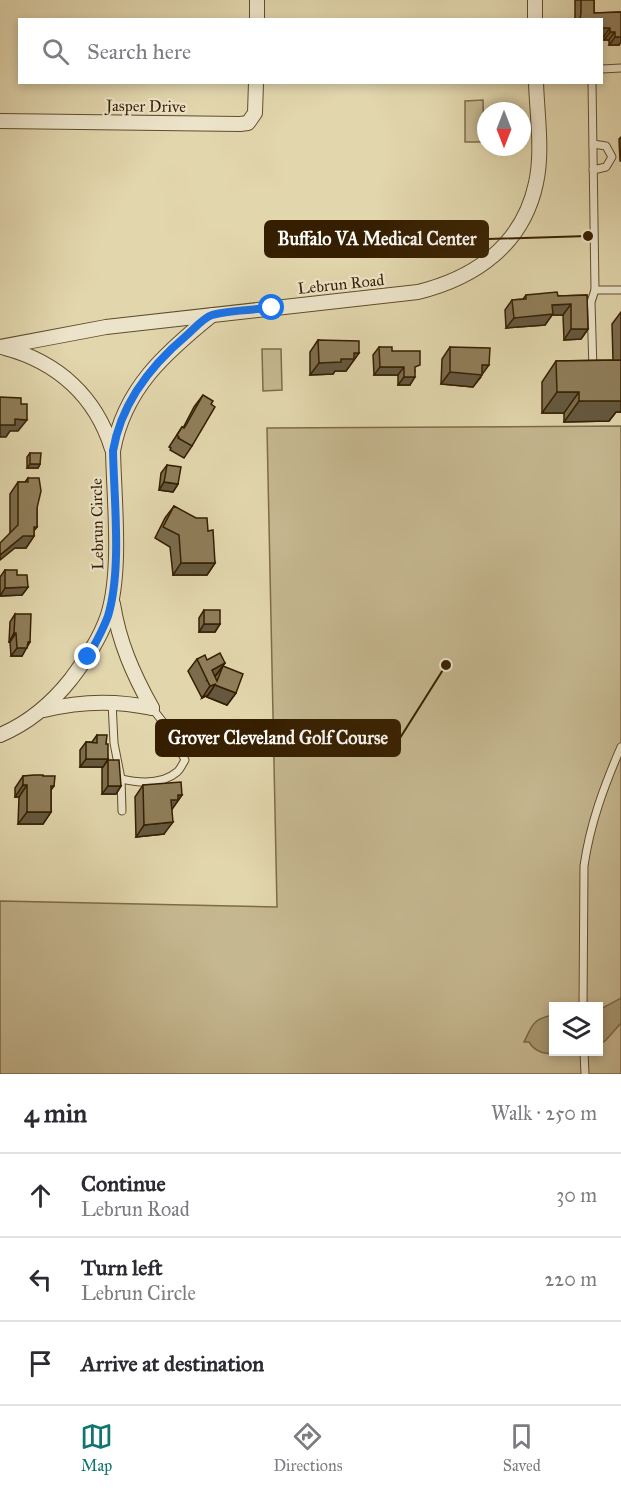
<!DOCTYPE html>
<html lang="en">
<head>
<meta charset="utf-8">
<style>
	:root { --surface:#fff; --page:#f2f2f3; --text:#2b2b33; --muted:#7c7c81; --line:#e1e1e2; --accent:#0f766e }
	body { margin:0; font-family:"IM FELL Great Primer",serif; background:var(--page); color:var(--text) }
	.controls { position:absolute; right:18px; bottom:18px; display:grid; overflow:hidden; border-radius:0px; box-shadow:0 3px 9px #0003 }
	.controls button { width:54px; height:54px; display:grid; place-items:center; padding:0; border:0; border-bottom:2px solid var(--line); background:var(--surface); color:var(--text); font:30px sans-serif }
	.compass { position:absolute; left:477px; top:102px; width:54px; height:54px; border-radius:50%; background:var(--surface); box-shadow:0 3px 9px #0003; rotate:180deg }
	.stop { position:absolute; width:18px; height:18px; margin:-14px; border:4px solid #1a73e8; border-radius:50%; background:#fff }
	.stop.end { background:#1a73e8; border-color:#fff; box-shadow:0 2px 6px #0008 }
	.list { margin:0; padding:0; list-style:none }
	h2 { display:flex; justify-content:space-between; align-items:center; height:78px; margin:0; padding:0 24px; font-size:26px }
	h2 small { font-size:20px; font-weight:400; color:var(--muted) }
	.list li { display:grid; grid-template-columns:39px 1fr auto; gap:18px; align-items:center; box-sizing:border-box; height:84px; padding:0 24px; border-top:2px solid var(--line) }
	.list b { display:block; font-size:22px; white-space:nowrap }
	.list p { margin:0; font-size:20px; white-space:nowrap; color:var(--muted) }
	.list em { font-size:20px; font-style:normal; color:var(--muted) }
	.icon { flex:none; width:33px; height:33px; fill:none; stroke:currentColor; stroke-width:2; stroke-linecap:round; stroke-linejoin:round }
	.map { position:relative; flex:none; width:621px; height:1074px; overflow:hidden }
	.search { position:absolute; background:var(--surface); box-shadow:0 3px 9px #0003; left:18px; right:18px; top:18px; height:66px; display:flex; align-items:center; gap:15px; box-sizing:border-box; padding:0 21px; border-radius:0px; color:var(--muted); font-size:22px }
	.sheet { height:330px; background:var(--surface) }
	nav { display:flex; justify-content:space-around; align-items:center; box-sizing:border-box; height:84px; border-top:2px solid var(--line); background:var(--surface); font-size:16px; color:var(--muted) }
	nav a { display:grid; justify-items:center; gap:3px }
	nav .on { color:var(--accent) }
	.map>svg:first-child { display:block }
	.green { fill:#c5b790; stroke:#7e6b48; stroke-width:1.5; fill-rule:evenodd }
	.water { fill:#a89872; stroke:#7a6844; stroke-width:1.5 }
	.lines { fill:none; stroke-linecap:round; stroke-linejoin:round }
	.lane-casing { stroke:#614d2b; stroke-width:9 }
	.street-casing { stroke:#614d2b; stroke-width:16 }
	.lane { stroke:#ece4ca; stroke-width:7 }
	.street { stroke:#ece4ca; stroke-width:14 }
	.wall { fill:#7b6c4d; stroke:#361f00; stroke-width:1.5 }
	.shaded-wall { fill:#64583f; stroke:#361f00; stroke-width:1.5 }
	.building { fill:#8f7e5a; stroke:#361f00; stroke-width:1.5 }
	.route { stroke:#1a73e8; stroke-width:8 }
	.labels { text-anchor:middle; dominant-baseline:central; stroke-width:4.5; stroke-linejoin:round; paint-order:stroke }
	.street-label { font-size:16px; fill:#361f00; stroke:#ece4ca }
	.leader { fill:none; stroke:#361f00; stroke-width:2 }
	.callout-dot { fill:#361f00; stroke:#ece4ca; stroke-width:2 }
	.callout { fill:#361f00; stroke:#361f00; stroke-width:2 }
	.callout-label { font-size:18px; text-anchor:middle; font-weight:bold; fill:#fff }
</style>
</head>
<body>
<div class="map">
<svg width="621" height="1074" viewBox="0 0 621 1074">
	<rect width="100%" height="100%" fill="#e2d6ad"/>
	<filter id="stains"><feTurbulence type="fractalNoise" baseFrequency=".00333" numOctaves="4"/><feColorMatrix values="0 0 0 0 .2 0 0 0 0 .09 0 0 0 0 .02 0 0 0 .5 -.17"/></filter>
	<radialGradient id="worn" r=".72"><stop offset=".6" stop-color="#630" stop-opacity="0"/><stop offset="1" stop-color="#630" stop-opacity=".3"/></radialGradient>
	<g class="green">
		<path d="M483 100 484 142H465V101Z"/>
		<path d="M262 349H281L282 390 263 391Z"/>
		<path d="M621 426V1074H0V901L277 907 267 428ZM554 1006H598V1052H554Z"/>
	</g>
	<g class="water">
		<path d="M621 998V1023L606 1040 599 1045V1010Z"/>
		<path d="M553 1015 554 1052H558C547 1056 535 1052 529 1042H524C532 1026 532 1019 553 1015Z"/>
	</g>
	<g class="lines">
		<defs>
			<g id="lane">
				<path d="M602 69 621 68"/>
				<path d="M592 82 595 290 591 302 593 370"/>
				<path d="M593 144 606 146 612 157 606 167 593 170"/>
				<path d="M595 290H621"/>
				<path d="M112 702 114 743 121 779C139 783 162 785 177 772 180 770 183 763 185 760L170 731 152 708"/>
				<path d="M121 779 122 811"/>
				<path d="M583 1006 584 866C590 824 604 786 621 747"/>
				<path d="M584 1052 585 1074"/>
			</g>
			<g id="street">
				<path d="M257 20V0"/>
				<path d="M535 20V0"/>
				<path d="M0 121 240 124 248 123 255 113 256 82"/>
				<path d="M0 347 106 327 418 292C475 278 523 245 536 183 543 151 537 115 536 82"/>
				<path d="M5 348C58 362 96 397 112 449"/>
				<path d="M113 604C119 642 133 674 152 708"/>
				<path d="M44 710C80 701 115 700 152 708"/>
				<path d="M0 735C29 723 52 703 71 679 86 659 100 639 108 615 122 570 114 500 113 451 124 389 165 353 212 315"/>
			</g>
		</defs>
		<use href="#lane" class="lane-casing"/>
		<use href="#street" class="street-casing"/>
		<use href="#lane" class="lane"/>
		<use href="#street" class="street"/>
	</g>
	<g class="wall">
		<path d="M575 0H594V13L621 12V42L619 45H609V40H604V36H602V20L575 19Z"/>
		<path d="M621 137V161H620L619 139Z"/>
		<path d="M526 295 558 296 587 295 588 329 581 339 564 340 563 315H552L545 325 506 328 505 310 512 300 523 299Z"/>
		<path d="M621 312V412H616L609 421 564 422V413H542V382L556 361 613 360 612 324Z"/>
		<path d="M318 340 359 353 346 371H335L333 374 310 375V352Z"/>
		<path d="M379 347 392 351 415 371 410 385H398V375H374L373 355Z"/>
		<path d="M450 347 481 377 473 387 441 384 442 359Z"/>
		<path d="M203 395 192 446 184 458 170 450 171 448 169 447 182 427 183 428 194 407Z"/>
		<path d="M30 453 40 464 38 468H27V457Z"/>
		<path d="M167 465 178 484 173 492 159 490 161 473Z"/>
		<path d="M28 478 37 508V527L34 530V536L26 548H15L10 533V494L18 482H25Z"/>
		<path d="M174 506 208 531 215 563 207 575H173L170 547 155 538 165 518Z"/>
		<path d="M5 570 17 575 28 587 22 595 0 596V577Z"/>
		<path d="M204 610 220 624 215 632H199V618Z"/>
		<path d="M15 614 27 646 22 656H11L10 642H9L10 622Z"/>
		<path d="M197 659 207 660 225 663 216 675 215 676V677L223 666 236 693 227 705 207 697 208 695 202 698 188 671Z"/>
		<path d="M97 735 106 744 108 759 103 767H80V750L86 742H92Z"/>
		<path d="M108 760 121 786 116 794H102V768Z"/>
		<path d="M23 776H43L54 786 51 790V812L43 824H18L19 797H15V788Z"/>
		<path d="M143 785 182 795 172 809 164 834 136 837 135 797Z"/>
	</g>
	<g class="shaded-wall">
		<path d="M602 28H610L604 36H602Z"/>
		<path d="M610 32H615L609 40H604Z"/>
		<path d="M615 37H621V42L619 45H609Z"/>
		<path d="M571 304 563 315H552L545 325 506 328 514 318 552 305Z"/>
		<path d="M571 329H588L581 339 564 340Z"/>
		<path d="M354 353H359L346 371H335L333 374 310 375 319 363 341 359Z"/>
		<path d="M482 365H489L473 387 441 384 450 372Z"/>
		<path d="M380 367H404L398 375H374Z"/>
		<path d="M404 377H415L410 385H398Z"/>
		<path d="M557 392H579L564 413H542Z"/>
		<path d="M621 395V412H616L609 421 564 422 579 401Z"/>
		<path d="M15 419 27 420 18 431H10L6 437H0V425Z"/>
		<path d="M30 464H40L38 468H27Z"/>
		<path d="M164 482 178 484 173 492 159 490Z"/>
		<path d="M34 527H37L30 536H34L26 548H15L0 560V555Z"/>
		<path d="M181 563H215L207 575H173Z"/>
		<path d="M28 587 22 595 0 596 5 588Z"/>
		<path d="M204 624H220L215 632H199Z"/>
		<path d="M14 633H16L10 642H9Z"/>
		<path d="M28 642H30L22 656H11L17 648Z"/>
		<path d="M225 663 216 675 207 680 212 670Z"/>
		<path d="M216 684 208 695 202 698 210 686Z"/>
		<path d="M215 685 236 693 227 705 207 697Z"/>
		<path d="M86 759H108L103 767H80Z"/>
		<path d="M23 785H27L19 797H15Z"/>
		<path d="M108 786H121L116 794H102Z"/>
		<path d="M178 795H182L170 812 171 800Z"/>
		<path d="M27 812H51L43 824H18Z"/>
		<path d="M173 822 164 834 136 837 144 825Z"/>
	</g>
	<g class="building">
		<path d="M581 0H594V13L621 12V37H615V32H610V28H602V20H574L580 19 581 13Z"/>
		<path d="M557 292 558 296 587 295 588 329H571V304L552 305 553 314 514 318 512 300 526 299V295Z"/>
		<path d="M318 340 359 341V353H354V359H341V362L319 363Z"/>
		<path d="M379 347H392V351H420V365L415 367V377H404V367H380Z"/>
		<path d="M450 347 490 348 489 365H482V375L450 372Z"/>
		<path d="M621 360V401H579V392H557L556 361Z"/>
		<path d="M203 395 213 401 211 404 215 407 192 446 178 438 179 437 177 435 182 427 184 428 186 425Z"/>
		<path d="M0 397 21 398V404H27V420L15 419V425H0Z"/>
		<path d="M30 453H41L40 464H30Z"/>
		<path d="M167 465 181 467 178 484 164 482Z"/>
		<path d="M28 478H39L41 491 37 508V527H34V536H23L0 555V543L18 525V482H28Z"/>
		<path d="M174 506 196 518H207L208 531 213 530 215 563H181L179 535 163 527Z"/>
		<path d="M5 570H17V575H27L28 587 5 588Z"/>
		<rect x="204" y="610" width="16" height="14"/>
		<path d="M15 614H31L30 642H28L27 648H17L16 633H14Z"/>
		<path d="M220 653 225 663 212 670 217 681 223 666 243 674 236 693 215 685 216 684 210 686 197 659 205 655 207 660Z"/>
		<path d="M97 735H107L106 744H108V759H86V742L97 743Z"/>
		<path d="M108 760H119L121 786H108Z"/>
		<path d="M34 775H43V776H55L54 786H51V812H27V785H23V776Z"/>
		<path d="M181 782 182 795H178V800H171L173 822 144 825 143 785Z"/>
	</g>
	<g class="lines">
		<path class="route" d="M88 657C95 644 103 630 108 616 122 570 114 500 113 451 121 403 150 366 187 335 194 329 203 318 212 315 223 311 258 309 272 308"/>
	</g>
	<g class="labels">
		<g class="street-label">
			<text transform="translate(146 106) rotate(1)">Jasper Drive</text>
			<text transform="translate(341 284) rotate(-6)">Lebrun Road</text>
			<text transform="translate(97 524) rotate(-91)">Lebrun Circle</text>
		</g>
	</g>
	<path class="leader" d="M588 236L488 239M446 665L400 738"/>
	<g class="callout-dot">
		<circle cx="588" cy="236" r="6"/>
		<circle cx="446" cy="665" r="6"/>
	</g>
	<g class="callout">
		<rect x="265" y="221" width="223" height="36" rx="6"/>
		<rect x="156" y="720" width="244" height="36" rx="6"/>
	</g>
	<g class="callout-label">
		<text x="377" y="245">Buffalo VA Medical Center</text>
		<text x="278" y="744">Grover Cleveland Golf Course</text>
	</g>
	<rect width="100%" height="100%" filter="url(#stains)"/>
	<rect width="100%" height="100%" fill="url(#worn)"/>
</svg>
<div class="controls">
<button><svg class="icon" aria-label="layers" viewBox="0 0 24 24"><path d="M12 4l9 5-9 5-9-5zM3 14l9 5 9-5"/></svg></button>
</div>
<svg class="compass" viewBox="-18 -18 36 36"><path d="M0-13l5 13h-10z" fill="#e53935"/><path d="M0 13l5-13h-10z" fill="#7c7c81"/></svg>
<div class="stop" style="left:272px;top:308px"></div>
<div class="stop end" style="left:88px;top:657px"></div>
<div class="search"><svg class="icon" aria-label="search" viewBox="0 0 24 24"><circle cx="10" cy="10" r="6"/><path d="M15 15l6 6"/></svg>Search here</div>
</div>
<section class="sheet">
<h2>4 min<small>Walk · 250 m</small></h2>
<ul class="list">
<li><svg class="icon" aria-label="ahead" viewBox="0 0 24 24"><path d="M12 20V5M6 11l6-6 6 6"/></svg><div><b>Continue</b><p>Lebrun Road</p></div><em>30 m</em></li>
<li><svg class="icon" aria-label="left" viewBox="0 0 24 24"><path d="M17 20v-9H6M10 6l-5 5 5 5"/></svg><div><b>Turn left</b><p>Lebrun Circle</p></div><em>220 m</em></li>
<li><svg class="icon" aria-label="arrive" viewBox="0 0 24 24"><path d="M6 21V4h12l-3 4 3 4H6"/></svg><div><b>Arrive at destination</b></div></li>
</ul>
</section>
<nav>
<a class="on"><svg class="icon" aria-label="map" viewBox="0 0 24 24"><path d="M3 6l6-2 6 2 6-2v14l-6 2-6-2-6 2zM9 4v14M15 6v14"/></svg>Map</a>
<a><svg class="icon" aria-label="directions" viewBox="0 0 24 24"><path d="M12 3l9 9-9 9-9-9zM9 14v-3h6M13 9l2 2-2 2"/></svg>Directions</a>
<a><svg class="icon" aria-label="saved" viewBox="0 0 24 24"><path d="M7 4h10v16l-5-4-5 4z"/></svg>Saved</a>
</nav>
</body>
</html>
